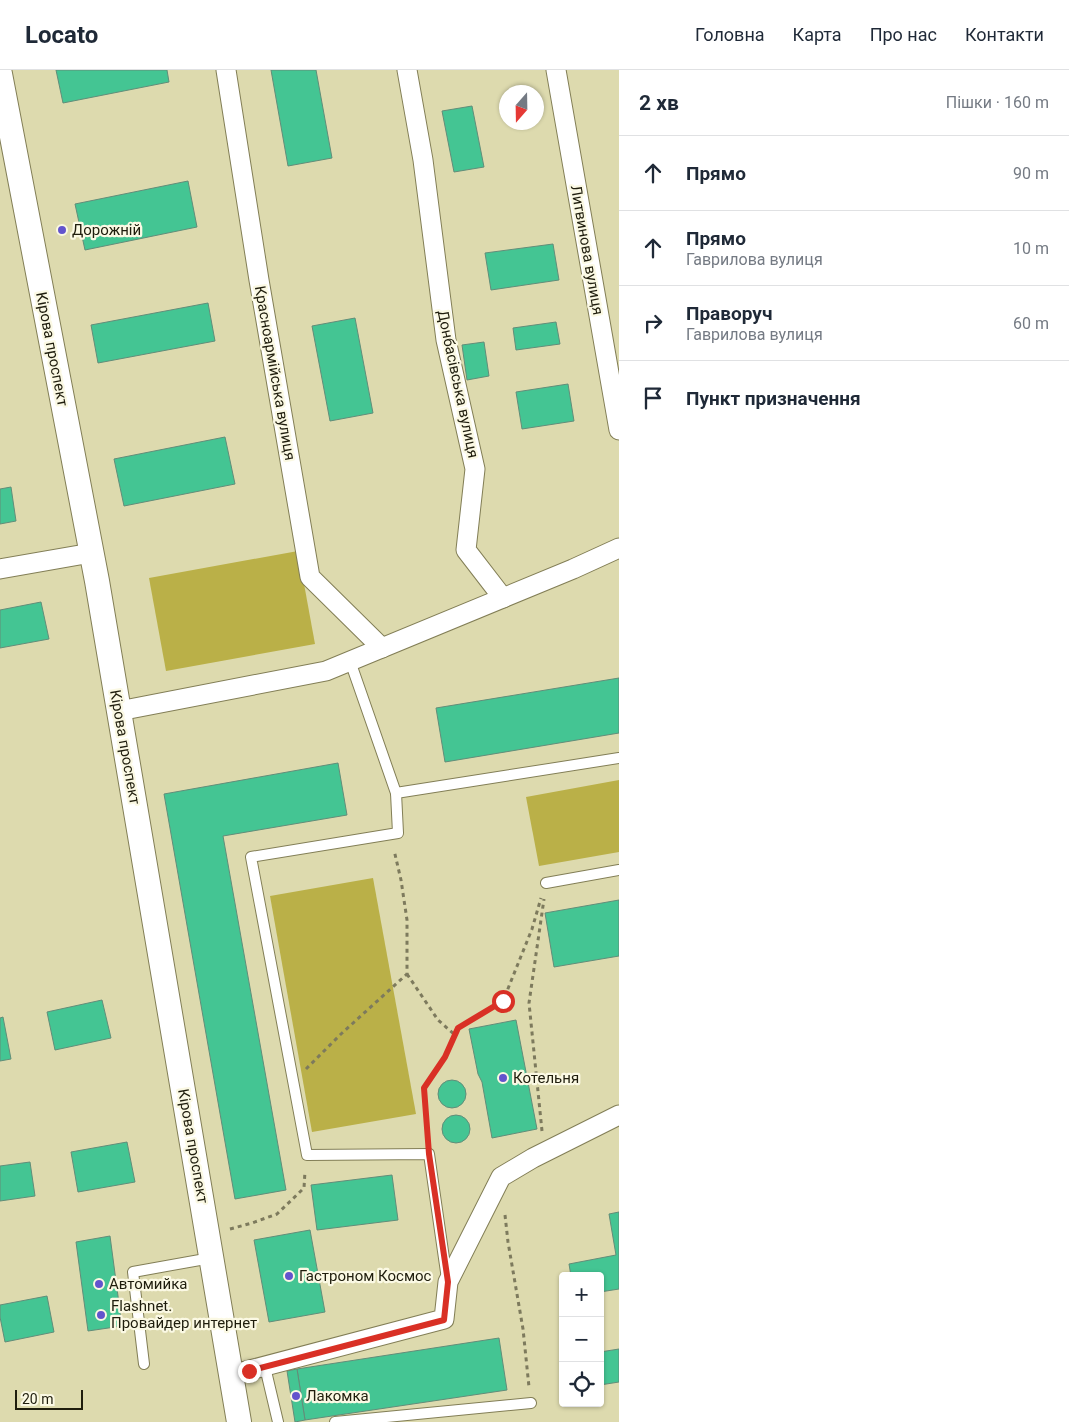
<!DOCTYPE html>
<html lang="uk">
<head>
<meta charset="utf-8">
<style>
	:root { --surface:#fff; --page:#f2f2f3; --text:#1f2937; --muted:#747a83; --line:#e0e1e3 }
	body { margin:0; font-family:Roboto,sans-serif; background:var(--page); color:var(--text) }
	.controls { position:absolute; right:15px; bottom:15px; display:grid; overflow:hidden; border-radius:5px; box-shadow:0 1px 4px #0004 }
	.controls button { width:45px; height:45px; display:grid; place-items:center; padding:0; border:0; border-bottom:1px solid var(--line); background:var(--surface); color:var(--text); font:25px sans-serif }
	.compass { position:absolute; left:499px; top:15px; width:45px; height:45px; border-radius:50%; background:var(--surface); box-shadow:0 1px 4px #0004; rotate:200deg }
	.scale { position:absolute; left:15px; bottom:12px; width:68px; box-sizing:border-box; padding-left:5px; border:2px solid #1f1d0d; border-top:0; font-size:14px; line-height:18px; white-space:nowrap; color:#1f1d0d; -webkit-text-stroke:4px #fbf9e4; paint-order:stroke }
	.stop { position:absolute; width:15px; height:15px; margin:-11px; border:4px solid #d93025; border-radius:50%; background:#fff }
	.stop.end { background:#d93025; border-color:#fff; box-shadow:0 1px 5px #0008 }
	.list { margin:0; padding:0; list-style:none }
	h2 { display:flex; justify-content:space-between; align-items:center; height:65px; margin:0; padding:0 20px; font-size:21px }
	h2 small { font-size:16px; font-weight:400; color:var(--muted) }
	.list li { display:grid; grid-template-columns:32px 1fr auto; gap:15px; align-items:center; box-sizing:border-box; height:75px; padding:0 20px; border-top:1px solid var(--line) }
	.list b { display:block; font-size:19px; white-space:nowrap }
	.list p { margin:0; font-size:16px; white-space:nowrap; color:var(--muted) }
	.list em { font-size:16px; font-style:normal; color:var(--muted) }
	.icon { flex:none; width:28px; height:28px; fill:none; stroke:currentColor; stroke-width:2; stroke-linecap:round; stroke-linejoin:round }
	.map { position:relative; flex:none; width:619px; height:1352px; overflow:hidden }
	header { display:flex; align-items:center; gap:30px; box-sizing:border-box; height:70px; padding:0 25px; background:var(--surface); border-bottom:1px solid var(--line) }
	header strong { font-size:24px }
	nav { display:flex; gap:28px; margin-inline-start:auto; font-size:18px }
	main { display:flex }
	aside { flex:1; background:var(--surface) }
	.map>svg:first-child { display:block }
	.green { fill:#bab048 }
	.building { fill:#44c593; stroke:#628d79 }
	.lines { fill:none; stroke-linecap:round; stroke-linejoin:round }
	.service-casing { stroke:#827e56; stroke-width:12 }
	.minor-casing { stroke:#827e56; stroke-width:21 }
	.tertiary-casing { stroke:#827e56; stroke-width:26 }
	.path { stroke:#7d7a5d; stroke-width:3; stroke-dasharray:4 4; stroke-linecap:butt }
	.service { stroke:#fff; stroke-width:10 }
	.minor { stroke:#fff; stroke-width:19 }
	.tertiary { stroke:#fff; stroke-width:24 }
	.route { stroke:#d93025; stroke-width:6 }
	.poi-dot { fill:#6354cd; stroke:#fbf9e4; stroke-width:2 }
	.labels { text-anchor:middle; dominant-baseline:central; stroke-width:4.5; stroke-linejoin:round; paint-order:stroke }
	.poi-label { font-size:15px; fill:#1f1d0d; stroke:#fbf9e4; text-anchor:start }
	.street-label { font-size:15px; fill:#1f1d0d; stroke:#fbf9e4 }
</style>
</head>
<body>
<header>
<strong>Locato</strong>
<nav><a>Головна</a><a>Карта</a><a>Про нас</a><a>Контакти</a></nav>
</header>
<main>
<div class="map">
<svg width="619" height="1352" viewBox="0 0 619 1352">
	<rect width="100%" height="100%" fill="#dddaae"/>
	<g class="green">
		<path d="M298 481 315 574 166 601 149 508Z"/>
		<path d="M619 710V782L539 796 526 727Z"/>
		<path d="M373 808 416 1044 312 1062 270 826Z"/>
	</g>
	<g class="building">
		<path d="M56 0H167L169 12 63 33Z"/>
		<path d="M271 0H316L332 88 288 96Z"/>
		<path d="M472 36 484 97 454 102 442 41Z"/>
		<path d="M188 111 197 157 85 180 75 134Z"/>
		<path d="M553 174 559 210 491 220 485 183Z"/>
		<path d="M208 233 215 271 98 293 91 255Z"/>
		<path d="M355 248 373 343 330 351 312 256Z"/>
		<path d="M556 252 560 274 516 280 513 258Z"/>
		<path d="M484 272 489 306 467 310 462 275Z"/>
		<path d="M568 314 574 351 522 359 516 322Z"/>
		<path d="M225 367 235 414 124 436 114 389Z"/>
		<path d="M11 417 16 451 0 454V419Z"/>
		<path d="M41 532 49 569 0 578V540Z"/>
		<path d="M619 608V663L445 692 436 638Z"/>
		<path d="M338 693 347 745 223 766 286 1120 235 1129 164 724Z"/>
		<path d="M619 830V886L554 897 545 843Z"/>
		<path d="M102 930 111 968 55 980 47 942Z"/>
		<path d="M3 947 11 989 0 991V948Z"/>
		<path d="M516 950 537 1059 492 1068 482 1012 478 1004 469 959Z"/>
		<circle cx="452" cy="1024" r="14"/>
		<circle cx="456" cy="1059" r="14"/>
		<path d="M127 1072 135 1112 78 1122 71 1082Z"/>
		<path d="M30 1092 35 1126 0 1131V1096Z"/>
		<path d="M392 1105 398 1150 317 1160 311 1115Z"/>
		<path d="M619 1142V1219L600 1222V1206H571L569 1194 616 1185 609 1144Z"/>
		<path d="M310 1160 325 1242 269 1252 254 1170Z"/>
		<path d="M110 1166 122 1256 88 1261 76 1172Z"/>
		<path d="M47 1226 54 1262 5 1272 0 1247V1235Z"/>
		<path d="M499 1268 507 1320 305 1350 297 1299Z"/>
		<path d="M619 1279V1312L600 1315V1282Z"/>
		<path d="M297 1299 305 1350 295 1352 287 1301Z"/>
	</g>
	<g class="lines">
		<defs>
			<g id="service">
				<path d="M350 591 396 723 619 688"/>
				<path d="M396 723 398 763 251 787 307 1085 429 1084 447 1209"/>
				<path d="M546 813 619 800"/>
				<path d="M144 1294 133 1202 211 1188"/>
				<path d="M265 1297 278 1352"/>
				<path d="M335 1352 531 1333"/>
			</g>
			<g id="minor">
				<path d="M226 0 259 210 310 507 382 578"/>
				<path d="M407 0 423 90 446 270 475 399 466 480 503 528"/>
				<path d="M556 0 619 360"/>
				<path d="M0 499 91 483"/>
				<path d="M119 641 326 601 573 499 619 478"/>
				<path d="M231 1305 444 1249 448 1212 501 1107 533 1088 619 1045"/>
			</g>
			<path id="tertiary" d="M0 4 97 511 239 1352"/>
		</defs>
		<use href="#service" class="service-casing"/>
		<use href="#minor" class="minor-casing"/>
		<use href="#tertiary" class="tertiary-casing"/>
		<g class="path">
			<path d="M407 904 438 950 455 965"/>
			<path d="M306 999 341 964 407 904V850L401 810 394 780"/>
			<path d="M542 1061 529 933 544 829"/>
			<path d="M428 1068 424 1019 445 987 459 958 503 931 532 859 541 828"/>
			<path d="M505 1145 508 1172 523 1259 529 1317"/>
			<path d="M230 1159 252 1153 277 1144 304 1118 305 1101"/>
		</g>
		<use href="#service" class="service"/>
		<use href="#minor" class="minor"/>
		<use href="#tertiary" class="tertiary"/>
	</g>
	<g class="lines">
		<path class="route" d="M249 1301 444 1250 448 1212 429 1084 424 1018 445 987 458 958 503 931"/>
	</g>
	<g class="poi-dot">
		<circle cx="62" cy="160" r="5"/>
		<circle cx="503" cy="1008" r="5"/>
		<circle cx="289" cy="1206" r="5"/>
		<circle cx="99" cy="1214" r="5"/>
		<circle cx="101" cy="1245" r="5"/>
		<circle cx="296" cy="1326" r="5"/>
	</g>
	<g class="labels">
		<g class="poi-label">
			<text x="72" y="160">Дорожній</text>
			<text x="513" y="1008">Котельня</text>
			<text x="299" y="1206">Гастроном Космос</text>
			<text x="109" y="1214">Автомийка</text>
			<text x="111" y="1236">Flashnet.<tspan x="111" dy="17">Провайдер интернет</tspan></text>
			<text x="306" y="1326">Лакомка</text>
		</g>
		<g class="street-label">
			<text transform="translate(587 180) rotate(80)">Литвинова вулиця</text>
			<text transform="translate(52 279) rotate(79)">Кірова проспект</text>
			<text transform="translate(275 303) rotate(80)">Красноармійська вулиця</text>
			<text transform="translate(458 314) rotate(78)">Донбасівська вулиця</text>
			<text transform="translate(125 677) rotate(80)">Кірова проспект</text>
			<text transform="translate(193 1076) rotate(80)">Кірова проспект</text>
		</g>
	</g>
</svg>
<div class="controls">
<button>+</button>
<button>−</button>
<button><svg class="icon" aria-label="locate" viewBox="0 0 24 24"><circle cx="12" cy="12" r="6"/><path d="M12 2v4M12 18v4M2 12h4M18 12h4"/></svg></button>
</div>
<svg class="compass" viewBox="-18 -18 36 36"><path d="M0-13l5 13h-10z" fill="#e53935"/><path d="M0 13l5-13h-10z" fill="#747a83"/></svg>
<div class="scale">20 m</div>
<div class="stop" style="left:503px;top:931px"></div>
<div class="stop end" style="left:249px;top:1301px"></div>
</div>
<aside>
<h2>2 хв<small>Пішки · 160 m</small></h2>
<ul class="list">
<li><svg class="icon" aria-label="ahead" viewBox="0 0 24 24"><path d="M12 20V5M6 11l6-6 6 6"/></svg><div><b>Прямо</b></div><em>90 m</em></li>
<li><svg class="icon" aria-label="ahead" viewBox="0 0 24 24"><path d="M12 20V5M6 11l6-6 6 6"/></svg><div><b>Прямо</b><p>Гаврилова вулиця</p></div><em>10 m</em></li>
<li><svg class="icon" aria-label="right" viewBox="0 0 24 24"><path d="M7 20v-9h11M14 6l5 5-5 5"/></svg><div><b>Праворуч</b><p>Гаврилова вулиця</p></div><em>60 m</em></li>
<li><svg class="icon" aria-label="arrive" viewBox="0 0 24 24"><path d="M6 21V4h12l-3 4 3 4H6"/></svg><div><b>Пункт призначення</b></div></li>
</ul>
</aside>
</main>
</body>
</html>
